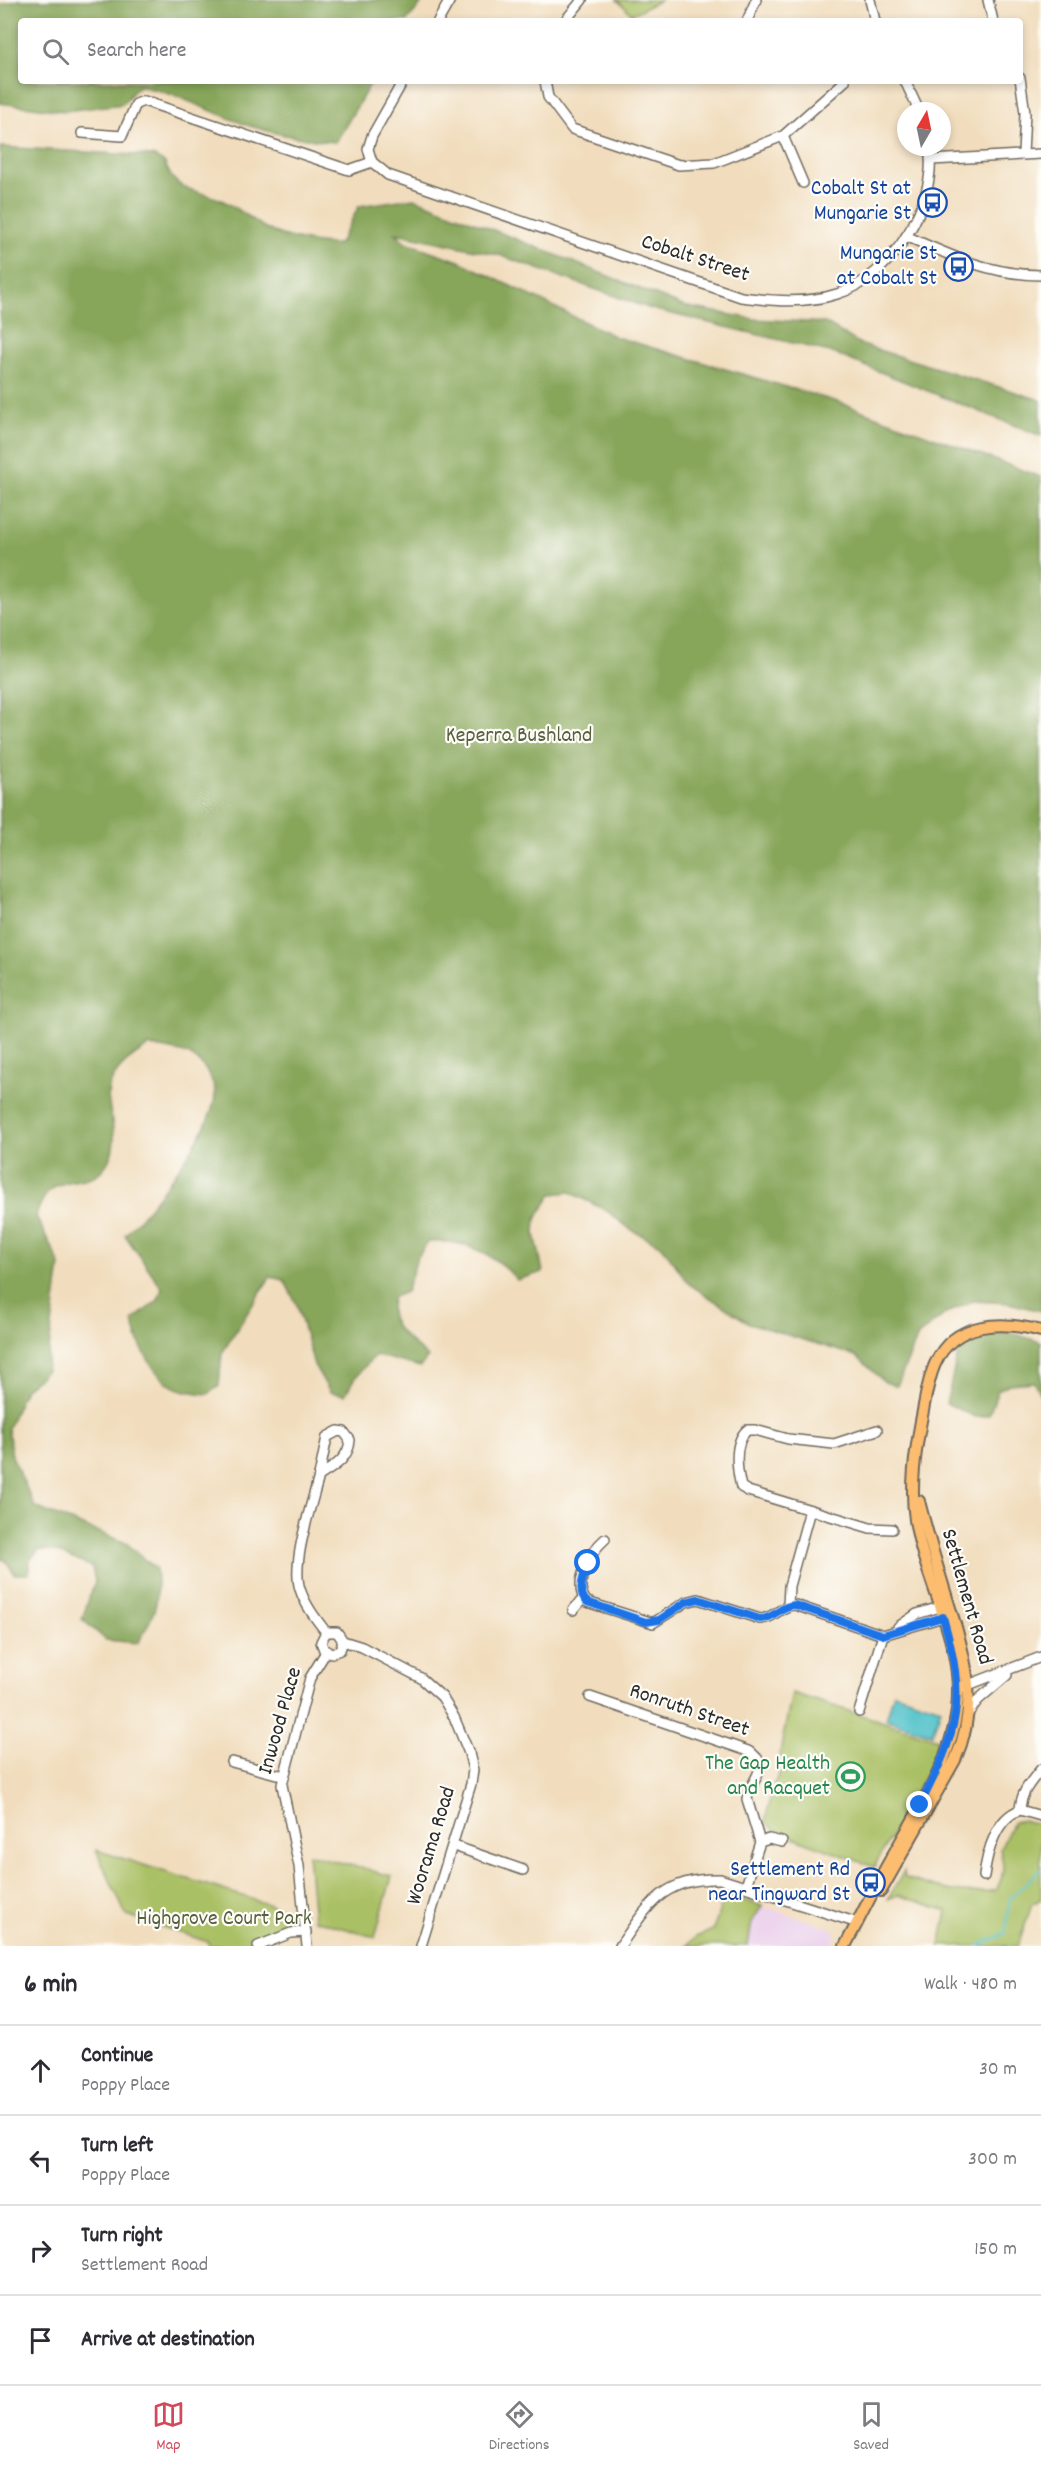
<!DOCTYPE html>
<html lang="en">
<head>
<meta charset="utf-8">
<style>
	:root { --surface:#fff; --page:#f2f2f3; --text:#2b2b33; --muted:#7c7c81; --line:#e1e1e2; --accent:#d1495b }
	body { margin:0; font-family:Dekko,sans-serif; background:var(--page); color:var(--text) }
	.compass { position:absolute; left:897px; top:102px; width:54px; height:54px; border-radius:50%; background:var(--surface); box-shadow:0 3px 9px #0003; rotate:9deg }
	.stop { position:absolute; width:18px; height:18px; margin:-14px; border:4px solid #1a73e8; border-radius:50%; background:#fff }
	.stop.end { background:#1a73e8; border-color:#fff; box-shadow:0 2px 6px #0008 }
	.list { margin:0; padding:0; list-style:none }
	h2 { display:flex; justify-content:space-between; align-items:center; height:78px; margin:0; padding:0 24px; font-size:26px }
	h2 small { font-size:20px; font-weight:400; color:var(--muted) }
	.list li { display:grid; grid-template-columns:39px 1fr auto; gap:18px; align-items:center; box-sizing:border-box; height:90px; padding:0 24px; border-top:2px solid var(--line) }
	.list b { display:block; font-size:22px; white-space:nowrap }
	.list p { margin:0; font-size:20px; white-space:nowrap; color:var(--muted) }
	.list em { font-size:20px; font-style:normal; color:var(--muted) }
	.icon { flex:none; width:33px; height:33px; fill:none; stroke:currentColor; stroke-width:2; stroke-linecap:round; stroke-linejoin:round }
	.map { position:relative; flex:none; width:1041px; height:1946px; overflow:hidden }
	.search { position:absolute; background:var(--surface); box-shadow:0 3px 9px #0003; left:18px; right:18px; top:18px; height:66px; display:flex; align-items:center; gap:15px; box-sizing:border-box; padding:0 21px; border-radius:6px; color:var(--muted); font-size:22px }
	.sheet { height:438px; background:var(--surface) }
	nav { display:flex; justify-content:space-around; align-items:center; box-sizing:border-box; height:84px; border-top:2px solid var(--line); background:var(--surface); font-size:16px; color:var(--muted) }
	nav a { display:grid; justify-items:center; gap:3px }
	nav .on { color:var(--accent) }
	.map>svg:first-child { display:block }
	.built { fill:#ebd1ec }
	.green { fill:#aac065; stroke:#6a7648; stroke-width:1.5 }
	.forest { fill:#87a65a; stroke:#596842; stroke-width:1.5 }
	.water { fill:#58c5cc; stroke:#42787c; stroke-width:1.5 }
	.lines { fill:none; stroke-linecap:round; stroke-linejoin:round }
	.stream { stroke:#58c5cc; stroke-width:2 }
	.minor-casing { stroke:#70695e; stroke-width:12 }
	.major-casing { stroke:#70695e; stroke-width:14 }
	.minor { stroke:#fff; stroke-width:9 }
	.major { stroke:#fcbd6f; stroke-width:10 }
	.route { stroke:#1a73e8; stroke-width:8 }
	.labels { text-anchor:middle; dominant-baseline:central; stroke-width:4.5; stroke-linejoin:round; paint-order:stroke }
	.transit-label { font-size:22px; fill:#164399; stroke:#fdfcf7; text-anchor:end }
	.street-label { font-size:22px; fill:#2b2b2b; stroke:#fdfcf7 }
	.park-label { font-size:22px; fill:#575f3f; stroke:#fdfcf7 }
	.leisure-label { font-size:22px; fill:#27864d; stroke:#fdfcf7; text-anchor:end }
</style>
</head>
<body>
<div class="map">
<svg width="1041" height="1946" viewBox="0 0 1041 1946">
	<rect width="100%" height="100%" fill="#fdfcf7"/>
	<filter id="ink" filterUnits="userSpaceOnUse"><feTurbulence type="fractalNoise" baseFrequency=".0167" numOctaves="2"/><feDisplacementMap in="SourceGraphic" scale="12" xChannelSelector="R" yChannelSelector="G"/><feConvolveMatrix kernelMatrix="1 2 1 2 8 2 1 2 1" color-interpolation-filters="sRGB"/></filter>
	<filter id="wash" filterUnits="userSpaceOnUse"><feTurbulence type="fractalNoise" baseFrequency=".008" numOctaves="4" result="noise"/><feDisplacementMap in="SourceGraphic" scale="24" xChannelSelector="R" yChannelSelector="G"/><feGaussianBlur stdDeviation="1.35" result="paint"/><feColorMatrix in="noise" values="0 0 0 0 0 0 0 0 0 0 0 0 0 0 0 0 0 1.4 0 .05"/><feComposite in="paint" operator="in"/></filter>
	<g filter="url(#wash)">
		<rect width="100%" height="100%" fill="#f1ddbd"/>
		<path class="built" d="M762 1906 831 1928 836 1934 832 1946H748L752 1922Z"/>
		<g class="green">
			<path d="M617 0H661L632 14Z"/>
			<path d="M792 1693 938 1739 934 1759 874 1867 779 1832 765 1822 773 1786 782 1768 780 1752Z"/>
			<path d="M1023 1820 1041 1825V1899L1032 1904 1018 1946H940L947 1911 898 1895 888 1899 904 1871 905 1878C936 1888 963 1897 996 1890 1005 1875 1004 1865 1000 1849L1013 1822Z"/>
			<path d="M96 1850 299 1914 292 1923 238 1946H209L208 1942 126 1915Z"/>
			<path d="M308 1854 392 1876 375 1937 314 1920Z"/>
			<path d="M725 1894 762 1906 752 1922 748 1946H686L696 1937 713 1930Z"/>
		</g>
		<g class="forest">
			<path d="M18 0H424L407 21H21V81H372L336 142C306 140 279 135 250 126 210 113 180 93 138 86L123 104 64 111 0 103V5Z"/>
			<path d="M0 147 153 156 165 163C174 192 195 189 219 199 236 206 251 220 267 229 283 238 321 245 339 244L359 206 414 198 683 306 754 319 825 323 862 345 1041 400V436L830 352 651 309 499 255 396 233 405 242 459 261 616 337 841 403 1041 477V1311L1009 1303 972 1301 945 1314 918 1336 897 1386 885 1382 856 1356 749 1323 689 1284 662 1246 630 1229 607 1211 570 1192 552 1194 536 1219 535 1234 543 1272 517 1280C495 1253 462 1239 428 1242L417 1258 406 1292 393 1297C384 1327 408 1338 428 1357L420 1367 375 1355 354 1379 345 1395 330 1392 314 1365 297 1305 284 1280 270 1277 222 1353 219 1386 208 1394C198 1393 188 1392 179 1389 157 1382 135 1342 133 1320L158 1300 162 1288 125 1235C149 1209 217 1127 215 1092 214 1080 204 1065 194 1058 184 1050 162 1049 149 1046 133 1056 118 1066 110 1084 101 1104 128 1140 103 1169 83 1191 51 1166 36 1216L60 1265 46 1371 25 1389 8 1428 12 1456 35 1507 126 1543 156 1569C160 1603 155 1614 138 1643L106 1640 82 1619 95 1581 92 1567 54 1551 39 1550 29 1561V1574H15L5 1560 0 1559Z"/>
			<path d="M993 1331 1012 1333 1041 1342V1397L1034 1382 1009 1384 998 1390 989 1415 975 1417 946 1403 960 1345 973 1337Z"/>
		</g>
		<path class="water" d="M894 1693 941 1708 932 1734 886 1719Z"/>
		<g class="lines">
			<path class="stream" d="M978 1946 1005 1933 1010 1898 1041 1869"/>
		</g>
	</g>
	<g filter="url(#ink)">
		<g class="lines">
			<defs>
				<g id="minor">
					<path d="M870 0 875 21"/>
					<path d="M988 0 993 21"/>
					<path d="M438 21 450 0"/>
					<path d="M565 21 582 0"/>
					<path d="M747 21 756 0"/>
					<path d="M1020 78 1025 113 1023 154"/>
					<path d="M545 81 548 97 572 129 679 165 714 163 783 136 845 81"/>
					<path d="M905 81 919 111"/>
					<path d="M82 133 122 136 136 104 144 101 349 170 372 162"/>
					<path d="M783 136 803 183"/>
					<path d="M931 160 1041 154"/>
					<path d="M372 162 388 175 741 297C773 301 806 304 837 294 891 278 939 202 929 147"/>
					<path d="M372 162 368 149 372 136 403 81"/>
					<path d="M906 236C951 256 992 275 1041 275"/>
					<path d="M877 1430 834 1444 788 1439 755 1430H747C733 1443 737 1470 741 1487L748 1491 870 1528 892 1529"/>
					<path d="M338 1431 344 1432 350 1440C349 1459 333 1467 319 1476L327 1437Z"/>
					<path d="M319 1476C312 1504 291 1562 300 1589 305 1605 316 1619 326 1632"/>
					<path d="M605 1539C591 1551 571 1585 587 1602L653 1623 686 1602 698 1599 760 1619C774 1619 781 1605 795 1605L883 1635 943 1617"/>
					<path d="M788 1605 789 1586 810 1510"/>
					<path d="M573 1610 583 1599"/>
					<path d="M898 1627 917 1614 940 1607"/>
					<path d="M343 1641 340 1650 332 1653 324 1650 321 1642 326 1632H337L343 1641 362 1647 421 1678 442 1697 454 1717 469 1753 473 1770 471 1784 421 1946"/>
					<path d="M963 1687 1041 1657"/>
					<path d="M590 1697 748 1751C774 1766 750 1779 747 1799L760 1842 746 1886"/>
					<path d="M859 1712 883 1635"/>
					<path d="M969 1712 978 1700 1007 1675"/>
					<path d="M232 1762 284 1776"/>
					<path d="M1020 1810 1041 1816"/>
					<path d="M760 1842 769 1839 782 1842"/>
					<path d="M454 1846 523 1870"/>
					<path d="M984 1876C987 1852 996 1818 1020 1810 1021 1792 1030 1783 1041 1769"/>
					<path d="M258 1946 291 1933 306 1932"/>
					<path d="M307 1946 299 1866 282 1785 310 1678 326 1652"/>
					<path d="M620 1946C649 1904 664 1877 720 1879L858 1923"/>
				</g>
				<g id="major">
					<path d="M881 1891 955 1760C979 1707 967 1660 950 1608 939 1572 928 1537 919 1501"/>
					<path d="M845 1946C860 1918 874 1889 889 1862 915 1815 951 1763 957 1709 965 1644 925 1583 915 1520 910 1487 915 1453 921 1421 925 1402 927 1382 935 1364 954 1320 1003 1321 1041 1331"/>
				</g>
			</defs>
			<use href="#minor" class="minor-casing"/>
			<use href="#major" class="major-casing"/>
			<use href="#minor" class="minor"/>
			<use href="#major" class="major"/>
		</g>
	</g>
	<g class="lines" filter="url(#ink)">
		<path class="route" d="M588 1563C584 1576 576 1591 587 1602L646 1622 659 1620 686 1602 698 1599 760 1619C774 1619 781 1605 795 1605L883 1635 943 1617C967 1701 959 1728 920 1805"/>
	</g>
	<defs>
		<symbol id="bus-ring" viewBox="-11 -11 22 22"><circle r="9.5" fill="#fdfcf7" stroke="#1a4fb4" stroke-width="1.5"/><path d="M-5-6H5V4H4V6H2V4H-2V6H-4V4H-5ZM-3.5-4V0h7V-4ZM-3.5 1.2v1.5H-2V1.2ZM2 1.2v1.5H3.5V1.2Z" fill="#1a4fb4"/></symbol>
		<symbol id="stadium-ring" viewBox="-11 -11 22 22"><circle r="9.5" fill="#fdfcf7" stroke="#2e9e5b" stroke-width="1.5"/><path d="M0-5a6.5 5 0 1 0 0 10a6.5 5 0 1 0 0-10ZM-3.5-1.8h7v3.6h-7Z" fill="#2e9e5b"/></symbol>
	</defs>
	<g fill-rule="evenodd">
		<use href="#bus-ring" x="916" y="186" width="33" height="33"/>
		<use href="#bus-ring" x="942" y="250" width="33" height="33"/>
		<use href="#stadium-ring" x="834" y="1760" width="33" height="33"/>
		<use href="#bus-ring" x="854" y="1866" width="33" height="33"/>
	</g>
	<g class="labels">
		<g class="transit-label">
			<text x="911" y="189">Cobalt St at<tspan x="911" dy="25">Mungarie St</tspan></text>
			<text x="937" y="254">Mungarie St<tspan x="937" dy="25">at Cobalt St</tspan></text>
			<text x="850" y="1870">Settlement Rd<tspan x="850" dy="25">near Tingward St</tspan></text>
		</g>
		<g class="street-label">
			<text transform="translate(695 259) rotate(18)">Cobalt Street</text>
			<text transform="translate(966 1597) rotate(74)">Settlement Road</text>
			<text transform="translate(689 1711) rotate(19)">Ronruth Street</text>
			<text transform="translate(281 1721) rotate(-74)">Inwood Place</text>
			<text transform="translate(432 1846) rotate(-73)">Woorama Road</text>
		</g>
		<g class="park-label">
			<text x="519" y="736">Keperra Bushland</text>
			<text x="224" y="1919">Highgrove Court Park</text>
		</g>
		<g class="leisure-label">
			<text x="830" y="1764">The Gap Health<tspan x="830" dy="25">and Racquet</tspan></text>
		</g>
	</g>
</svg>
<svg class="compass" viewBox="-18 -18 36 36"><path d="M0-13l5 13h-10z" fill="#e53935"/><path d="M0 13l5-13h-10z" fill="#7c7c81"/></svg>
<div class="stop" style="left:588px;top:1563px"></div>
<div class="stop end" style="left:920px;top:1805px"></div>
<div class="search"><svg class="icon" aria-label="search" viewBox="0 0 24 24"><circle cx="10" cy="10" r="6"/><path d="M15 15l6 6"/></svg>Search here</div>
</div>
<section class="sheet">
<h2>6 min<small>Walk · 480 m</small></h2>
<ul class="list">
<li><svg class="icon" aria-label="ahead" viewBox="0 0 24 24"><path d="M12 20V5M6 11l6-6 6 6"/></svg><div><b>Continue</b><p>Poppy Place</p></div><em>30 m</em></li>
<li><svg class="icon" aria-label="left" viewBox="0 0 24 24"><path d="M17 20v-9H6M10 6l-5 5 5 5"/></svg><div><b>Turn left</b><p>Poppy Place</p></div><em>300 m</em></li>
<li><svg class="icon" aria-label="right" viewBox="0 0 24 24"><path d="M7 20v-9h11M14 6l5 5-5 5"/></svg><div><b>Turn right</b><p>Settlement Road</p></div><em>150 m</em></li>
<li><svg class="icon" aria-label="arrive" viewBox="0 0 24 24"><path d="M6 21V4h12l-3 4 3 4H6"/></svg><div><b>Arrive at destination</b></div></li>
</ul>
</section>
<nav>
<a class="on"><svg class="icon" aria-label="map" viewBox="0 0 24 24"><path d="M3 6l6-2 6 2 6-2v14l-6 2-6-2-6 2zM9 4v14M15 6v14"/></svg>Map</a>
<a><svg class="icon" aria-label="directions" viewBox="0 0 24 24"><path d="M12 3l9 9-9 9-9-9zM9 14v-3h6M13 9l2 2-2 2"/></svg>Directions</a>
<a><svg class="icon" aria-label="saved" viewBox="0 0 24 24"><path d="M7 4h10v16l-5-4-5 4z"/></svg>Saved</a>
</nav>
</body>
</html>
